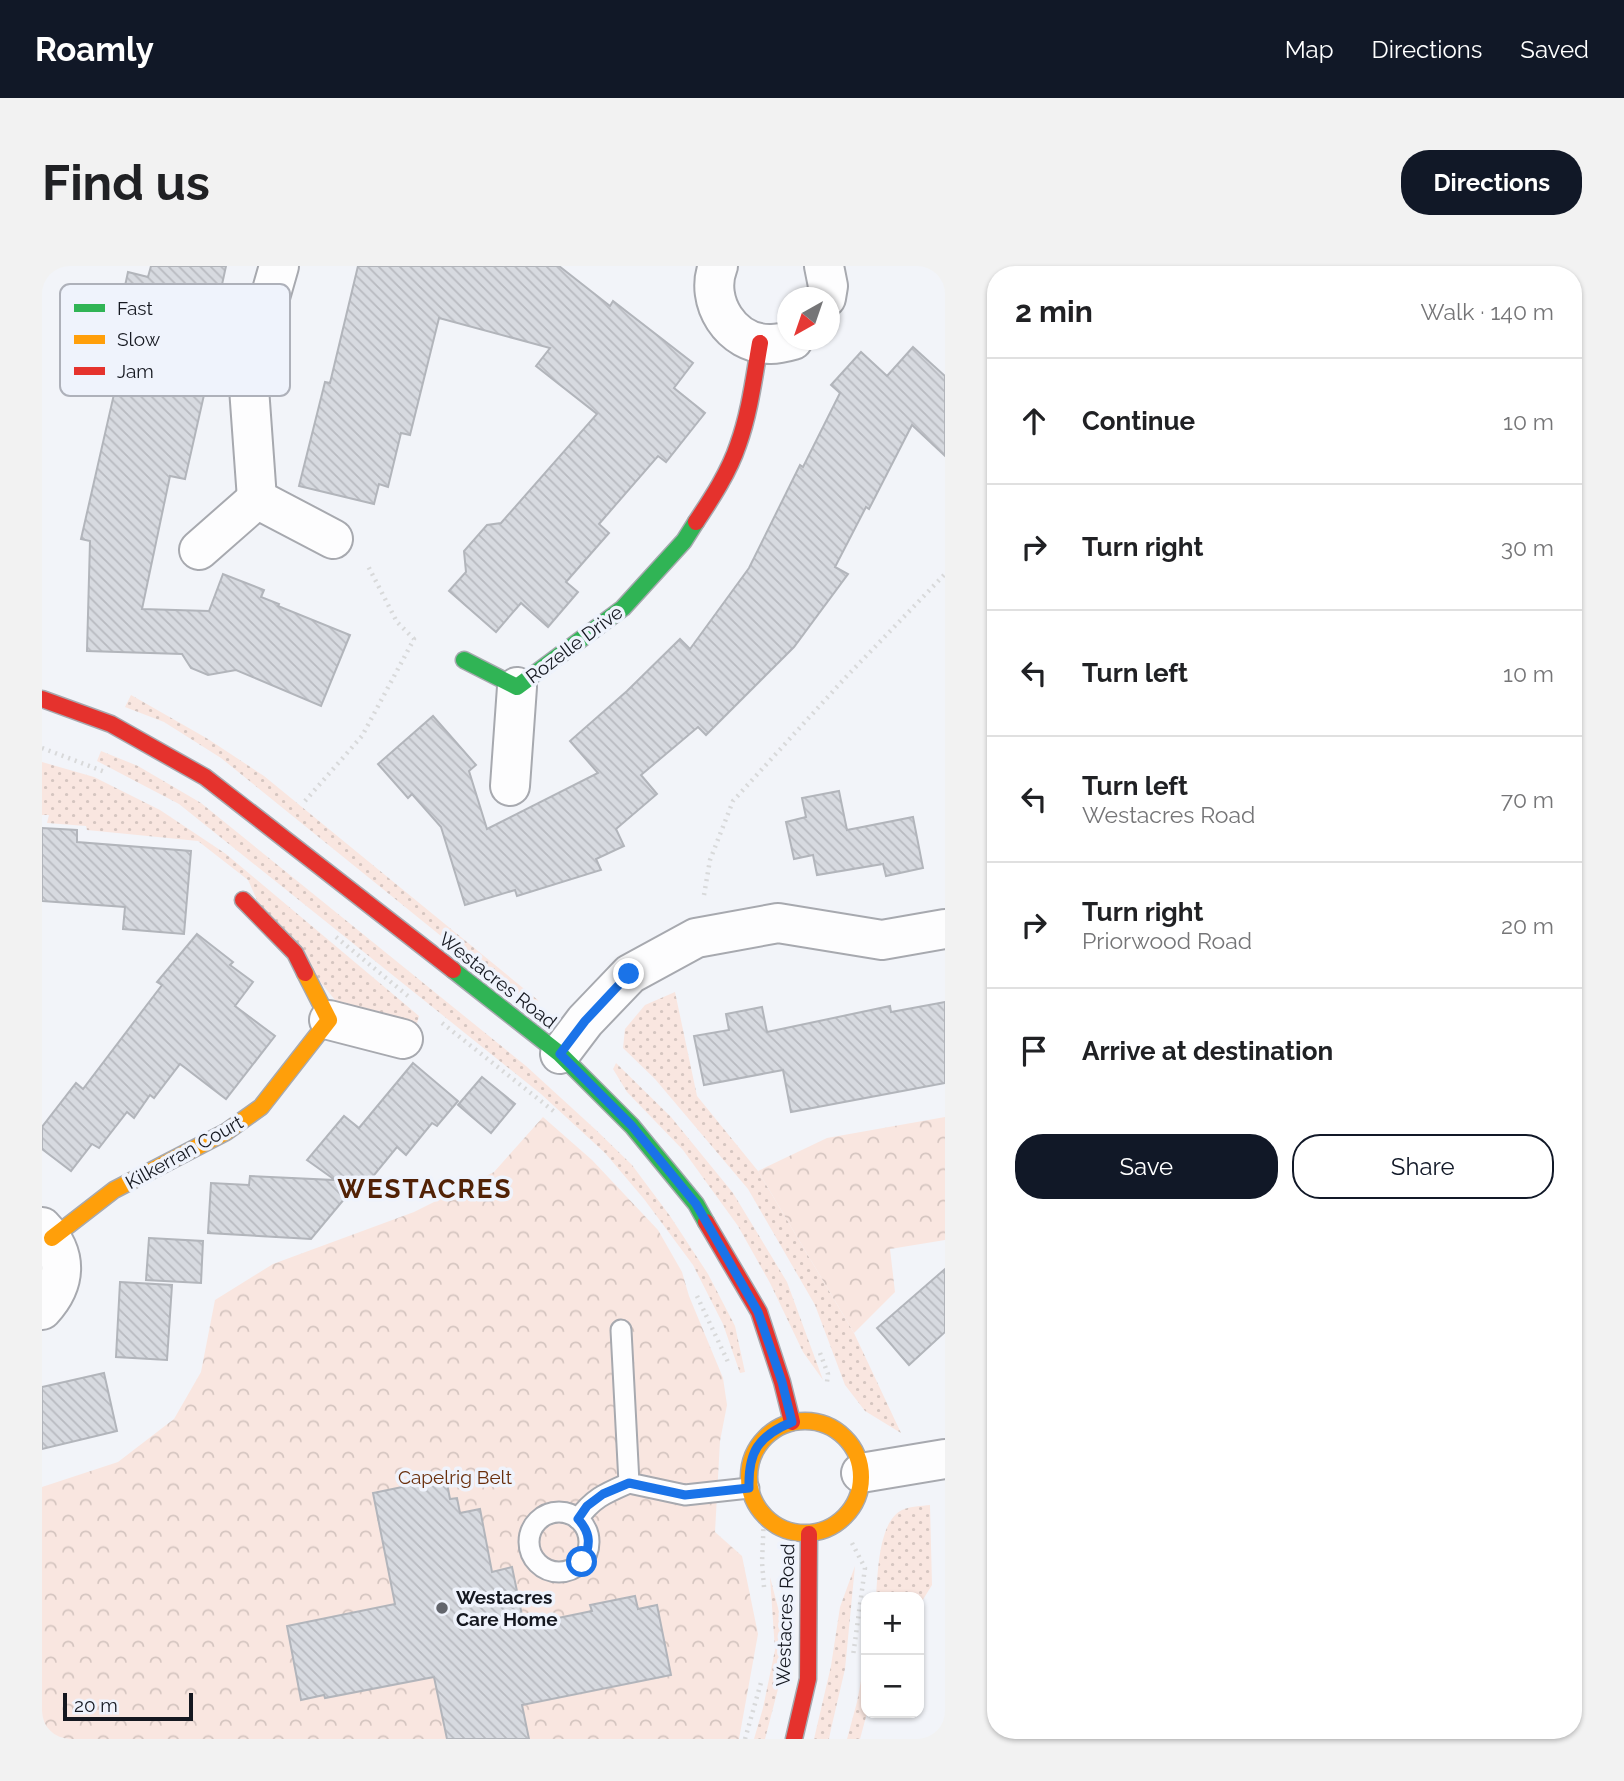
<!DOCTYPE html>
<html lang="en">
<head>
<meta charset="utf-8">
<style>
	:root { --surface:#fff; --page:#f2f2f2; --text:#202124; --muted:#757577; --line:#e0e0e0; --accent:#111827 }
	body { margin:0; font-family:Raleway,sans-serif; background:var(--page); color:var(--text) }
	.controls { position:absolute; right:21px; bottom:21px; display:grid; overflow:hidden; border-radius:14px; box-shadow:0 2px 5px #0004 }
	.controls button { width:63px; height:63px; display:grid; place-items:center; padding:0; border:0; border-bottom:2px solid var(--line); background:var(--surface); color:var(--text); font:35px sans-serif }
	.compass { position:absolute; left:735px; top:21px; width:63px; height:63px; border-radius:50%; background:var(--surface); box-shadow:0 2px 5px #0004; rotate:220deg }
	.scale { position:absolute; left:21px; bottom:18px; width:130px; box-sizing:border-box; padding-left:7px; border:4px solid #151820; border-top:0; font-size:19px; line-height:24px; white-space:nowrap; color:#151820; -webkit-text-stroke:5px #eff3fc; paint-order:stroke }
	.stop { position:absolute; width:21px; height:21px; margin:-16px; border:5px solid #1a73e8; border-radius:50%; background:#fff }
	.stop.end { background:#1a73e8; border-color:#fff; box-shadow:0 2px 7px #0008 }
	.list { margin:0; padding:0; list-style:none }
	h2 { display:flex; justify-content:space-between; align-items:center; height:91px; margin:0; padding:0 28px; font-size:30px }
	h2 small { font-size:23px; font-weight:400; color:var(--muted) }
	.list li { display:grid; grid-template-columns:46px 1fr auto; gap:21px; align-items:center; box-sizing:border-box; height:126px; padding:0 28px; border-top:2px solid var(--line) }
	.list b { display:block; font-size:26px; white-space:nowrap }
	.list p { margin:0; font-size:23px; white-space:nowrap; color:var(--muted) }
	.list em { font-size:23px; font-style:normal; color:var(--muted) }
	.actions { display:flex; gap:14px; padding:21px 28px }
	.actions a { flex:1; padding:16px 0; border:2px solid var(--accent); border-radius:28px; text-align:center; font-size:24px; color:var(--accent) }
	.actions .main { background:var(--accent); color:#fff }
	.icon { flex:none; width:38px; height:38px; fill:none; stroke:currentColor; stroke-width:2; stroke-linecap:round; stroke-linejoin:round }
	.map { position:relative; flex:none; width:903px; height:1473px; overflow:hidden; border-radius:28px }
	header { display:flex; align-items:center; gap:42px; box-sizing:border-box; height:98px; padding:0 35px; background:var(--accent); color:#fff }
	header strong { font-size:33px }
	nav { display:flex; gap:38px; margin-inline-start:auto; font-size:24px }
	.intro { display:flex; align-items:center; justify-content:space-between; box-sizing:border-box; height:168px; padding:0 42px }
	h1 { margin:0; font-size:49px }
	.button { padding:18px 32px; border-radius:28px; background:var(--accent); color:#fff; font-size:24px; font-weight:700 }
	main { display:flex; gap:42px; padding:0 42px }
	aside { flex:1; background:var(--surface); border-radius:28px; box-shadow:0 2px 5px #0004 }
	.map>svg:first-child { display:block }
	.grass { fill:url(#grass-dots) }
	.forest { fill:url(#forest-crowns) }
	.building { fill:url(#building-back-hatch); stroke:#b2b5bb; stroke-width:2 }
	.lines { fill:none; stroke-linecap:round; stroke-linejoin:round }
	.lane-casing { stroke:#a7a9af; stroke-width:23 }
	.street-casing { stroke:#a7a9af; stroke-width:42 }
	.fast-casing { stroke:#a7a9af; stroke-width:19 }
	.slow-casing { stroke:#a7a9af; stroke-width:19 }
	.jam-casing { stroke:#a7a9af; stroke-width:19 }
	.path { stroke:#d8d9da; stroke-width:4.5; stroke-dasharray:2 5; stroke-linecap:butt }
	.lane { stroke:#fdfdfe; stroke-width:19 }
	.street { stroke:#fdfdfe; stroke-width:38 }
	.fast { stroke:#30b455; stroke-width:16 }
	.slow { stroke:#ff9f0a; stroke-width:16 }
	.jam { stroke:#e5322d; stroke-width:16 }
	.route { stroke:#1a73e8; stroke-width:9 }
	.poi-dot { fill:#62656c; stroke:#eff3fc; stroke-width:2.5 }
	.labels { text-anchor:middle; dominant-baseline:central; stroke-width:7; stroke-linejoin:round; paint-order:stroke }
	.street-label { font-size:19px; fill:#151820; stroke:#eff3fc }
	.park-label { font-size:19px; fill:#692e0b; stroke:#eff3fc }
	.poi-label { font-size:19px; font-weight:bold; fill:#151820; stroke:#eff3fc; text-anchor:start }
	.district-label { font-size:26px; font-weight:bold; letter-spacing:2px; fill:#522206; stroke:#eff3fc }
	.key { fill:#eff3fc; stroke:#aeb1ba; stroke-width:2 }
	.key-label { font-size:19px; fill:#151820 }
</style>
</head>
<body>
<header>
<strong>Roamly</strong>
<nav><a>Map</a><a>Directions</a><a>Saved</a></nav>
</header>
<div class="intro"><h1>Find us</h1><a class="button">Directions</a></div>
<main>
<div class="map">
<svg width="903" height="1473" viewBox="0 0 903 1473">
	<defs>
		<pattern id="grass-dots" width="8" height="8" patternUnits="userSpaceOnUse" patternTransform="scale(1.75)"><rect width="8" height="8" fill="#f9e6e0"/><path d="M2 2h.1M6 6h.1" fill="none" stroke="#d5c5c0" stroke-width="1.8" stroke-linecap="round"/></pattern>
		<pattern id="forest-crowns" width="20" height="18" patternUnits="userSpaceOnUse" patternTransform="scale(1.75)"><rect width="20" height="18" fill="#f9e6e0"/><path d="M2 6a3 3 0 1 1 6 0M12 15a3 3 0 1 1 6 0" fill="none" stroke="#d5c5c0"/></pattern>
		<pattern id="building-back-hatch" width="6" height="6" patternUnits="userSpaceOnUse" patternTransform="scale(1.75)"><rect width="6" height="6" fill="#d7dae0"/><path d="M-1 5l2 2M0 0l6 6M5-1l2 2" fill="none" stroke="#b8bac0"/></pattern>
	</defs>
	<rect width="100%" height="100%" fill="#f2f4f9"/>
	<g class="grass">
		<path d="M89 429 166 473 222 510 497 735 467 725 179 492 122 456 83 441Z"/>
		<path d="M59 485 96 500 159 537 484 800 554 864 590 899 628 950 666 1008 693 1060 703 1106 698 1107 681 1058 651 999 602 933 563 887 499 828 137 538 55 495Z"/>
		<path d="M0 496 52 511 118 544 184 588 377 750 375 757 302 745 219 643 206 614 156 575 45 564 44 560 5 557 7 549H0Z"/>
		<path d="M633 726 655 830 716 905 812 1067 859 1167 823 1145 803 1119 773 1039 706 923 613 813 581 782 583 763 603 739Z"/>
		<path d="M574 797 629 851 691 927 745 1016 781 1114 761 1086 728 1017 696 960 641 884 585 826 571 803Z"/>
		<path d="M888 1239 890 1319 877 1340V1331H834C836 1308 836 1256 860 1244 868 1240 880 1240 888 1239Z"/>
		<path d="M813 1300 803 1403 789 1463 787 1473H772L789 1400 798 1341Z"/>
		<path d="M728 1311 741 1361 742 1400 723 1473H712L721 1442 733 1384Z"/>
		<path d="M824 1388 825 1447 818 1473H805L815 1436Z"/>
	</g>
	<g class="forest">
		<path d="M501 851 550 894 616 964 640 1006 647 1030 681 1112 685 1139 678 1175 673 1266 700 1290 716 1368 697 1473H0V1221L76 1196 132 1153 159 1106 173 1034 231 998 372 946 452 906Z"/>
		<path d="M903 851V974L848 983 853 1026 812 1067 716 905 785 872Z"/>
	</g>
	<g class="building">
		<path d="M109 0H184L170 65 176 67 143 213 128 210 100 343 167 345 181 308 222 324 219 331 237 338 236 340 308 369 279 440 194 404 166 409 149 402 140 388 45 385 48 275 39 273 75 115 66 99 86 6 106 11Z"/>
		<path d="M316 0H517L568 40 571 35 651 97 632 122 663 147 624 196 616 190 557 258 567 267 524 316 536 326 506 361 479 337 454 366 407 325 424 306 422 285 445 259 459 257 555 148 494 100 508 82 397 52 368 169 359 167 346 221 337 218 332 238 257 220 283 116 288 117Z"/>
		<path d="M871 81 903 110V190L870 159 827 243 824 241 793 301 806 308 752 381 664 469 656 461 599 509 615 528 574 563 582 580 554 593 559 604 475 630 473 624 423 639 399 561 370 528 366 532 336 498 391 450 434 499 427 505 445 563 556 507 528 475 585 425 638 373 648 383 707 302 758 199 761 201 798 127 789 119 819 86 845 110Z"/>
		<path d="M797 525 805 564 871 551 881 602 844 610 841 598 775 609 771 589 752 593 744 556 764 551 760 532Z"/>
		<path d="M0 562 35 564V576L149 585 142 668 81 663 83 641 0 635Z"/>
		<path d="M155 668 191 696 188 699 211 716 193 740 233 770 184 833 138 798 112 832 108 829 92 852 85 846 57 882 50 878 29 905 0 883V861L34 817 41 823 120 719 115 716Z"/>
		<path d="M903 736V817L749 846 741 804 662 819 652 770 687 764 684 748 720 741 725 766 848 740 849 746Z"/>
		<path d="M371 797 416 835 395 860 390 857 364 889 355 881 314 931 308 926 269 973 166 967 169 917 207 919 208 910 293 914 265 894 302 850 317 862Z"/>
		<path d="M440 811 473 838 449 867 416 839Z"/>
		<path d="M107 972 161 975 159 1017 104 1014Z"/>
		<path d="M903 1003V1066L867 1099 835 1062Z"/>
		<path d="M78 1016 130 1019 125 1094 74 1091Z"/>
		<path d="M62 1107 75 1165 0 1183V1121Z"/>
		<path d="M404 1212 408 1233 415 1232 418 1247 438 1243 450 1306 470 1301 482 1359 550 1345 548 1339 593 1330 596 1343 615 1339 629 1409 480 1439 487 1473H405L392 1411 283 1432 282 1429 259 1434 245 1360 353 1338 331 1227Z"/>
	</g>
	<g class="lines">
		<defs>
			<g id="lane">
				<path d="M579 1064 587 1217 643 1229 707 1222"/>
				<circle cx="517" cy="1276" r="30"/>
				<path d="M536 1253C551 1232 564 1227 587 1217"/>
			</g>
			<g id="street">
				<path d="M237 0 206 108 215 233 291 273"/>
				<path d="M676 0C662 35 689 79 729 78 736 78 744 76 751 74"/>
				<path d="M782 0 786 20 784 32"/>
				<path d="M157 284 215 233"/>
				<path d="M468 520 475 421"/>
				<path d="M287 754 361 773"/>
				<path d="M518 788 543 755 588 708 654 672 736 657 840 674 903 663"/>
				<path d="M0 961C26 988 25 1017 0 1044"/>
				<path d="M819 1207 903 1193"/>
			</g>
			<g id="fast">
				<path d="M422 394 475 421 581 342 642 275 654 256"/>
				<path d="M411 704 518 788 590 860 654 938 664 956"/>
			</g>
			<g id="slow">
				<path d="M10 972 72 924 184 866 219 841 287 754 263 707"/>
				<circle cx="763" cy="1211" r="56"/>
			</g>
			<g id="jam">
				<path d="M654 256C670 232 687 206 696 179 708 146 712 111 718 77"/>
				<path d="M0 433 69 458 163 511 411 704"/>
				<path d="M201 634 253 687 263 707"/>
				<path d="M664 956 717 1046 740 1116 750 1156"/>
				<path d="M752 1473 766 1413 767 1268"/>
			</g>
		</defs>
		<use href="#lane" class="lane-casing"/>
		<use href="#street" class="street-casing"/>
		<use href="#fast" class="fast-casing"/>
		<use href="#slow" class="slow-casing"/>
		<use href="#jam" class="jam-casing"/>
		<g class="path">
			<path d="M0 482 63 506"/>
			<path d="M263 535 320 470 372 373 355 356 325 298"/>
			<path d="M662 629 668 594 691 535 804 411 903 308"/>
			<path d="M294 671 366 730"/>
			<path d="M400 757 514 847"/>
			<path d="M655 1030 687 1098"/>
			<path d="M778 1087 786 1108 785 1116"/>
			<path d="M810 1277 823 1302 811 1390"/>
			<path d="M722 1321 720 1296 722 1251"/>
			<path d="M703 1473 720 1413"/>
		</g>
		<use href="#lane" class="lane"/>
		<use href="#street" class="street"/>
		<use href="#fast" class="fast"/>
		<use href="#slow" class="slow"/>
		<use href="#jam" class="jam"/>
	</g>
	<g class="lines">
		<path class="route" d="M540 1296C549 1280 549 1267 536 1253L545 1240 561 1228 587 1217 643 1229 707 1222C706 1186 716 1170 750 1156L740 1116 716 1046 654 938 590 860 518 788 543 755 587 708"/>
	</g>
	<circle class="poi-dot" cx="400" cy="1342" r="7"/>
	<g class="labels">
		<g class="street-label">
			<text transform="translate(532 378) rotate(-37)">Rozelle Drive</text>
			<text transform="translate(456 714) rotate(38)">Westacres Road</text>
			<text transform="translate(142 886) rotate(-29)">Kilkerran Court</text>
			<text transform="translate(743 1349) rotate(-88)">Westacres Road</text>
		</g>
		<g class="park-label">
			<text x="413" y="1211">Capelrig Belt</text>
		</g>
		<g class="poi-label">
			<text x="414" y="1331">Westacres<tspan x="414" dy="22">Care Home</tspan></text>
		</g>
		<g class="district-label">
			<text x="383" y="923">WESTACRES</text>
		</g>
	</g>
	<rect x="18" y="18" width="230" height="112" rx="10" class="key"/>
	<rect x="32" y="38" width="31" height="8" fill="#30b455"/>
	<rect x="32" y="69" width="31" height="9" fill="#ff9f0a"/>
	<rect x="32" y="101" width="31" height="8" fill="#e5322d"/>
	<g class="key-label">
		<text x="75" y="49">Fast</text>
		<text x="75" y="80">Slow</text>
		<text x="75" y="112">Jam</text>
	</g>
</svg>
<div class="controls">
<button>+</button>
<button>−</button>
</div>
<svg class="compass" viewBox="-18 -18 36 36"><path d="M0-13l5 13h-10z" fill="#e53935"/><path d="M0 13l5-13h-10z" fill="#757577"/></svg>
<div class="scale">20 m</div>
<div class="stop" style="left:540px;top:1296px"></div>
<div class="stop end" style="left:587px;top:708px"></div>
</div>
<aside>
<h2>2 min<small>Walk · 140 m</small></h2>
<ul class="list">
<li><svg class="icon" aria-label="ahead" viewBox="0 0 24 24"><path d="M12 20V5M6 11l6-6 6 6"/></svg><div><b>Continue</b></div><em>10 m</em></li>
<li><svg class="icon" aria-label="right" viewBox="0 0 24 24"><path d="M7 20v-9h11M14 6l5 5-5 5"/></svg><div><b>Turn right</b></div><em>30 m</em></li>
<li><svg class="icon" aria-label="left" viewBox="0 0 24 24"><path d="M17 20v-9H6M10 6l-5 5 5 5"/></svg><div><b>Turn left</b></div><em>10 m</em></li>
<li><svg class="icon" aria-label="left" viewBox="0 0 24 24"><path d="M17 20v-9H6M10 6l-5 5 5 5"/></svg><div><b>Turn left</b><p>Westacres Road</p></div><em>70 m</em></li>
<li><svg class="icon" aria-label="right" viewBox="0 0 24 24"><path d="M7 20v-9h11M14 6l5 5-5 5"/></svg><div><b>Turn right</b><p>Priorwood Road</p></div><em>20 m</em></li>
<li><svg class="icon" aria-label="arrive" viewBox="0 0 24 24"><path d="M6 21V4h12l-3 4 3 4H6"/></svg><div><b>Arrive at destination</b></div></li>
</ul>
<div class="actions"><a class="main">Save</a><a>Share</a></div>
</aside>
</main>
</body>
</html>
